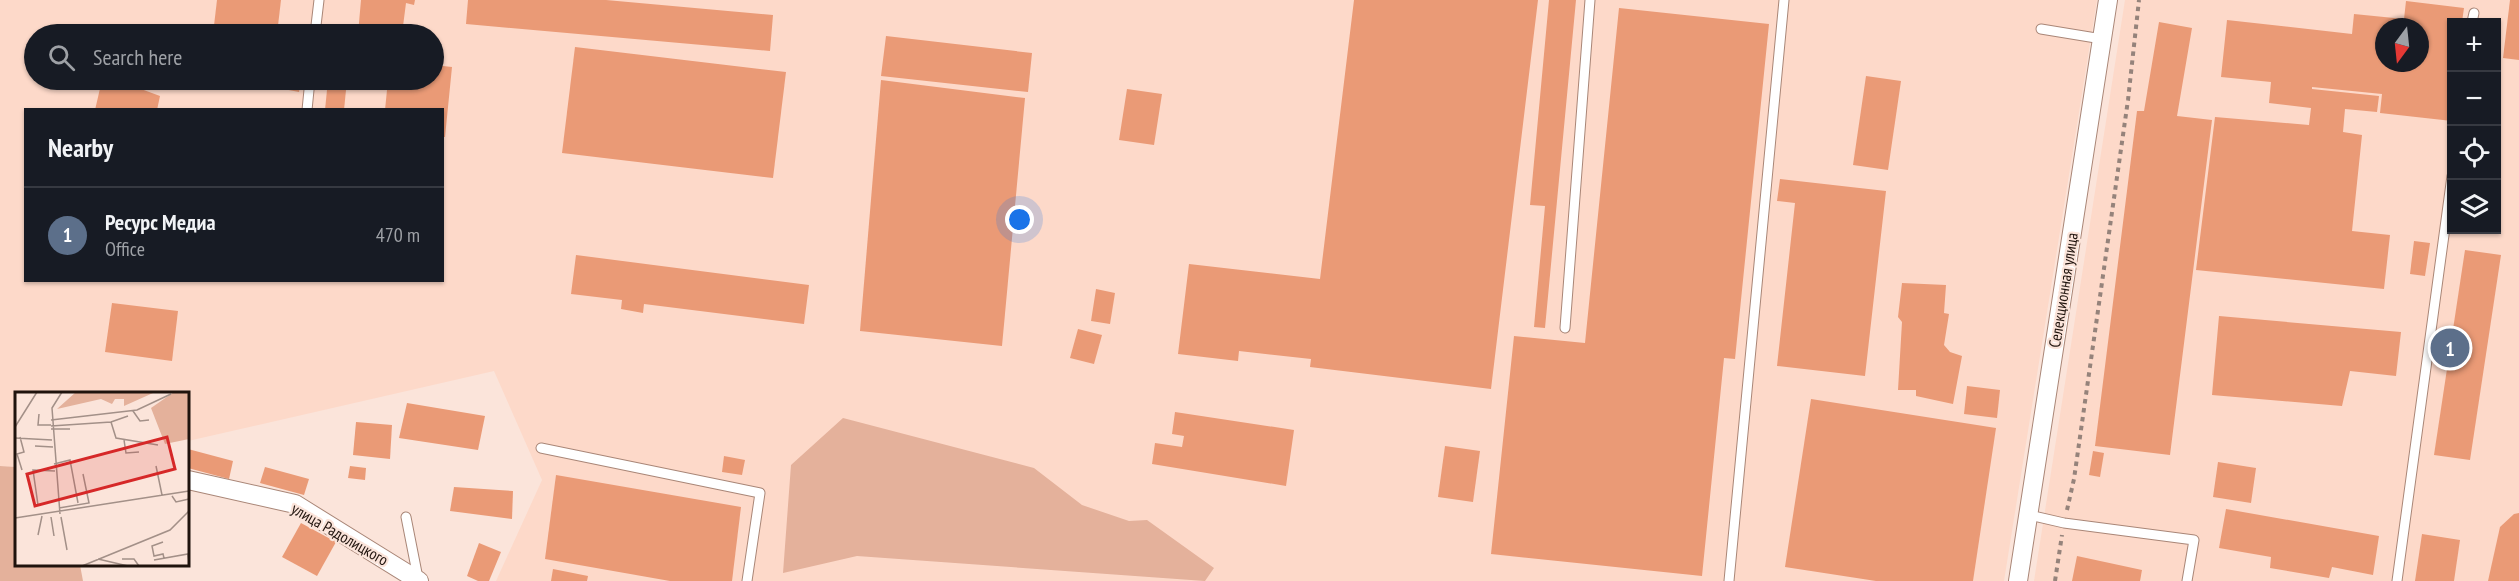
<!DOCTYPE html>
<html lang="en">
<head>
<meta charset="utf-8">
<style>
	:root { --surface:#171b24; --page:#20242c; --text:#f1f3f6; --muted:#9ea1a6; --line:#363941; --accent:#3f8783 }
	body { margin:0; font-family:"PT Sans Narrow",sans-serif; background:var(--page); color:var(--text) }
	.controls { position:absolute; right:18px; top:18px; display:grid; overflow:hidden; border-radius:0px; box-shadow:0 2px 4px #0004 }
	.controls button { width:54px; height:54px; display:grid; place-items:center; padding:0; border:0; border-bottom:2px solid var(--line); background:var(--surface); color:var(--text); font:30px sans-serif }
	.compass { position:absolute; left:2375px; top:18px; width:54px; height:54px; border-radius:50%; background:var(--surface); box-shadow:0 2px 4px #0004; rotate:195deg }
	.you { position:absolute; left:1020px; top:220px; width:21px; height:21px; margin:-15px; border:4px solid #fff; border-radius:50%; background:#1a73e8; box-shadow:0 0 0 9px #1a73e833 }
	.badge { display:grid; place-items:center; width:39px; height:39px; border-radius:50%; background:var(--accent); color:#fff; font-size:20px; font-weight:700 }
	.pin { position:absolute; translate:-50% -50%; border:3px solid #fff; box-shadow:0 2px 6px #0006 }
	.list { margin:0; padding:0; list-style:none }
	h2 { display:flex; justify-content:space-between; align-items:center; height:78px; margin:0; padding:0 24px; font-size:26px }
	h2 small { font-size:20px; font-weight:400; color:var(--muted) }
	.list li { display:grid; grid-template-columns:39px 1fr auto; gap:18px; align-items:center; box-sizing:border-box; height:96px; padding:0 24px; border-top:2px solid var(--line) }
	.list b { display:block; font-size:22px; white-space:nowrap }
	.list p { margin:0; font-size:20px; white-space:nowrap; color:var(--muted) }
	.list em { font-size:20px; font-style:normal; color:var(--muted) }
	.icon { flex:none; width:33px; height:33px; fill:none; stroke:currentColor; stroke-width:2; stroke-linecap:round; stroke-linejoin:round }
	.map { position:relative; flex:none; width:2519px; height:581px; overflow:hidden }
	.search { position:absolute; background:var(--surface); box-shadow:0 2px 4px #0004; left:24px; top:24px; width:420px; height:66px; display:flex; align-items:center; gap:15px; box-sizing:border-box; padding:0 21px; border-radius:33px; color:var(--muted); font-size:22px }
	.panel { position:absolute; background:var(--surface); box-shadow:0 2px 4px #0004; left:24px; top:108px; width:420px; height:174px; border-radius:0px }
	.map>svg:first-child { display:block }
	.built { fill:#fdd9c9; fill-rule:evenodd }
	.green { fill:#e4b19b }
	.building { fill:#ea9a76; fill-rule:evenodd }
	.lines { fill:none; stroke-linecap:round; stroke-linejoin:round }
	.lane-casing { stroke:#a98677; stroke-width:11 }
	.street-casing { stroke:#a98677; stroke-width:20 }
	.path { stroke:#95837b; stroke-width:4; stroke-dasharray:4.5 4.5; stroke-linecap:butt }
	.lane { stroke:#fff; stroke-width:9 }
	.street { stroke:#fff; stroke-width:18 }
	.labels { text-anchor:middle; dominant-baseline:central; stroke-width:4.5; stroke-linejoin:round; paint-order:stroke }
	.street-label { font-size:16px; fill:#1f130d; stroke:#fbe4da }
	.inset-road { fill:none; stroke:#a39088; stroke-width:1.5 }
	.view { fill:#d62828; fill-opacity:0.15; stroke:#d62828; stroke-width:3 }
	.inset-edge { fill:none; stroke:#1f130d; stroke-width:3 }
</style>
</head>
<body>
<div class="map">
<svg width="2519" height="581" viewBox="0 0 2519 581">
	<rect width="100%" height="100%" fill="#fbe4da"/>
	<g class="built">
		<path d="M0 0H2097L2004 581H496L542 480 494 371 188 441V394H16V467L0 466ZM34 34H434V80H34ZM26 110H442V280H26Z"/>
		<path d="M2125 0H2519V581H2034ZM2452 22H2496V230H2452ZM2384 27H2420V63H2384Z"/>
	</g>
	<g class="green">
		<path d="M843 418 1034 468 1082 505 1129 521 1147 520 1214 568 1205 581 857 556 783 573 791 465Z"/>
		<path d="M0 466 16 467V564L80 565 83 581H0Z"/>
	</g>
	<g class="building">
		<path d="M217 0H281L277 34H213Z"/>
		<path d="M361 0H415L414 5 406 3 402 34H358Z"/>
		<path d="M468 0H606L773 15 770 51 466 24Z"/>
		<path d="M1354 0H1538L1491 389 1310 367 1311 359 1239 351 1238 361 1178 354 1189 264 1320 279Z"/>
		<path d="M1549 0H1576L1545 328 1534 327 1545 206 1530 205Z"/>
		<path d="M2510 0H2519V60L2503 58Z"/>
		<path d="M2406 1 2464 8 2462 22H2452V121L2380 113 2382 94 2312 87V89L2379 96 2377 112 2345 109 2343 132 2362 135 2352 231 2390 235 2384 289 2196 270 2215 117 2309 125 2311 108 2269 103 2271 82 2221 77 2227 20 2352 34 2354 14 2404 19ZM2384 27H2420V63H2384Z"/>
		<path d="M1619 8 1769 24 1735 359 1724 358 1702 576 1491 554 1514 336 1585 343Z"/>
		<path d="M2159 22 2192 28 2177 116 2212 120 2170 455 2095 446 2137 111H2144Z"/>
		<path d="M886 36 1032 53 1028 92 881 76Z"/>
		<path d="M575 47 786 72 773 178 562 153Z"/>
		<path d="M434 65 452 67 445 137H442V110H385L388 80H434Z"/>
		<path d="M1866 76 1901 81 1888 170 1853 165Z"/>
		<path d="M102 80H143L141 89 160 96 157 110H95Z"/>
		<path d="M230 80H271L270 86Z"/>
		<path d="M274 80H301L299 92 273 87Z"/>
		<path d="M328 80H347L344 110H325Z"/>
		<path d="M881 80 1025 98 1002 346 860 331Z"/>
		<path d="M1127 89 1162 94 1154 145 1119 140Z"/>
		<path d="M1780 179 1886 191 1865 376 1777 366 1795 203 1777 201Z"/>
		<path d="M2414 241 2430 243 2425 276 2410 274Z"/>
		<path d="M2465 250 2501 255 2470 460 2434 455Z"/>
		<path d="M576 255 809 285 804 324 644 304 643 313 621 309 622 300 571 294Z"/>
		<path d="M1902 283 1946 285 1944 313 1949 314 1944 345 1950 352 1962 356 1953 404 1916 396V390H1898L1902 322 1898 317Z"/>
		<path d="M1096 289 1115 293 1110 324 1091 321Z"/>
		<path d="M112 303 178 311 172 361 105 352Z"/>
		<path d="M2219 316 2401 332 2396 376 2350 371 2342 406 2212 395Z"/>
		<path d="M1078 329 1102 335 1094 364 1070 358Z"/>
		<path d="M1967 386 2000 390 1997 418 1964 414Z"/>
		<path d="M1811 399 1996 428 1973 581H1876L1785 567Z"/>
		<path d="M407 403 485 416 478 450 399 438Z"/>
		<path d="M1175 412 1294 430 1286 486 1152 464 1155 443 1182 447 1184 436 1172 434Z"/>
		<path d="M356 422 392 425 390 459 353 455Z"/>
		<path d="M1445 446 1480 451 1473 502 1438 497Z"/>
		<path d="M188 449 233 461 229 479 188 468Z"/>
		<path d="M2093 451 2104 453 2100 477 2089 475Z"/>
		<path d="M724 456 745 460 742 475 722 472Z"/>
		<path d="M2218 462 2256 468 2251 503 2213 497Z"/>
		<path d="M350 466 366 468 365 480 348 478Z"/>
		<path d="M265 467 309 479 304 495 260 483Z"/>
		<path d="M556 475 741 507 732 581H670L545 559Z"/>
		<path d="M454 487 513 491 512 519 450 511Z"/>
		<path d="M2226 509 2379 536 2373 575 2332 567 2329 578 2270 568 2271 557 2219 548Z"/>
		<path d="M2519 513V581H2488L2500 527 2514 514Z"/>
		<path d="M301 523 336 542 317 576 282 557Z"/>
		<path d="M2422 534 2460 540 2454 581H2415Z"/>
		<path d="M479 543 501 552 489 581H478L467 576Z"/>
		<path d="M2077 556 2142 570 2140 581H2072Z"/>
		<path d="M553 569 588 576 587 581H551Z"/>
	</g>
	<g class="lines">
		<defs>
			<g id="lane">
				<path d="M2472 22 2474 13"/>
				<path d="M2041 29 2102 39"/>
				<path d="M315 34 319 0"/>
				<path d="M307 110 310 80"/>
				<path d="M1565 328 1590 0"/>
				<path d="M541 448 760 493 747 581"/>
				<path d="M2029 515 2064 523 2194 540 2187 581"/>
				<path d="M406 517 418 578"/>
				<path d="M1729 581 1784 0"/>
				<path d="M2397 581 2452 176"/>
			</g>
			<g id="street">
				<path d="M188 480 295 504 419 581"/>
				<path d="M2018 581 2108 0"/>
			</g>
		</defs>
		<use href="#lane" class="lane-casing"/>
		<use href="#street" class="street-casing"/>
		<g class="path">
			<path d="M2067 510 2074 479 2128 100 2139 0"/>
			<path d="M2055 581 2062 535"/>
		</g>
		<use href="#lane" class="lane"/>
		<use href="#street" class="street"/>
	</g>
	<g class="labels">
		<g class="street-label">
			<text transform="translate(2063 290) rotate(-81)">Селекционная улица</text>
			<text transform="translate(340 534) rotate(30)">улица Радолицкого</text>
		</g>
	</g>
	<g transform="translate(15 392)">
		<rect width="174" height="174" fill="#fbe4da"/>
		<path d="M61 0H138V1L109 14V7H100L97 12 86 7 42 17ZM159 0H174V47L150 52 136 16Z" fill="#e4b19b"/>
		<path class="inset-road" d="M118 19 125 29 134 28M24 22 23 33H36M36 28 122 18 156 2M96 30 101 46 143 53M36 34 96 30 113 24M0 35 22 0M36 37H55M5 45 9 60 2 62 7 78M0 46 37 48M109 48 111 61 124 60M20 54 38 55M39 72 55 68 63 111M141 74 147 103M157 104 161 110 174 107M23 113 18 78 40 79M44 116 74 111 68 82M45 122 37 16 47 0M36 125 39 144M46 125 52 158M0 126 174 99M23 143 27 124M148 150 137 154 139 164 148 162 149 166M83 167 113 174M107 167H119L124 174M139 168 173 162 174 171M67 174 155 138 174 119"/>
		<path class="view" d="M152 45 160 77 20 114 12 82Z"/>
		<rect width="174" height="174" class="inset-edge"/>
	</g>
</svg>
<div class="controls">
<button>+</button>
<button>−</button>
<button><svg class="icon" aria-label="locate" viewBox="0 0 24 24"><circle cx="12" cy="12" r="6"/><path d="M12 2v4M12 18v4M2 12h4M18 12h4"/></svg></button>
<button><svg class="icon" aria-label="layers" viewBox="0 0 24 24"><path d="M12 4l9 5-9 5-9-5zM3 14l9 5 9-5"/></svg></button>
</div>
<svg class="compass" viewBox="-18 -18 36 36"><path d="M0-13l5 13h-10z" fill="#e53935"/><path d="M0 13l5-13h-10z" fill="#9ea1a6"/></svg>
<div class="you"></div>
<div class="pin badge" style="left:2450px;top:348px;background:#5c6f8a">1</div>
<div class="search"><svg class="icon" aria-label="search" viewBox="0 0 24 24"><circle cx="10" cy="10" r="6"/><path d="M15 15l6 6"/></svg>Search here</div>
<section class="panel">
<h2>Nearby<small></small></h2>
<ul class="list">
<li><span class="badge" style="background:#5c6f8a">1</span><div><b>Ресурс Медиа</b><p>Office</p></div><em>470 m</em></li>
</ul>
</section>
</div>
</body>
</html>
